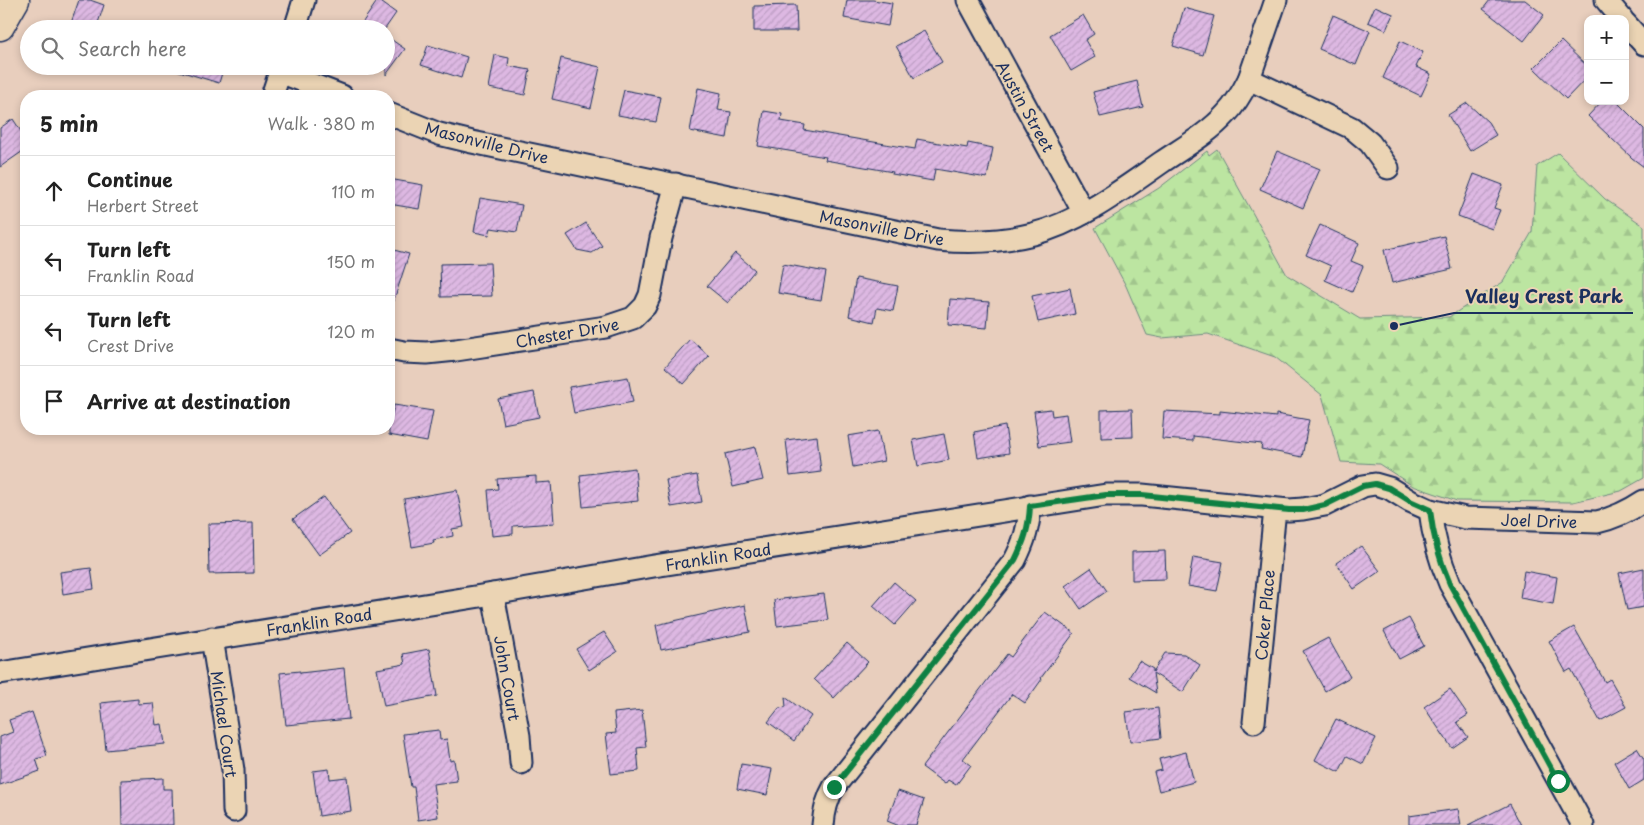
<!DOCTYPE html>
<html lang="en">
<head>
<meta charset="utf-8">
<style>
	:root { --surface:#fff; --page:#f6f6f6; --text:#222; --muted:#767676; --line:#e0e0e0 }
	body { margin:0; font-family:"Playpen Sans",sans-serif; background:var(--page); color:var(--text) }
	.controls { position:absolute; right:15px; top:15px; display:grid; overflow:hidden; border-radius:10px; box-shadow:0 2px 8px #0003 }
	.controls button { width:45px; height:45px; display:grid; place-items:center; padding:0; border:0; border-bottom:1px solid var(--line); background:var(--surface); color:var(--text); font:25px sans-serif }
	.stop { position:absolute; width:15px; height:15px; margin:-11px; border:4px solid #0b8043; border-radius:50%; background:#fff }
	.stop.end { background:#0b8043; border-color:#fff; box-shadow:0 1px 5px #0008 }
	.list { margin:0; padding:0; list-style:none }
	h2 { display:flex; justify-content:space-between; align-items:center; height:65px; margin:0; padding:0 20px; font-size:21px }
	h2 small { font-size:16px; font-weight:400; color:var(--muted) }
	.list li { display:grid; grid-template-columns:32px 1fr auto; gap:15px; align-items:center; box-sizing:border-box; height:70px; padding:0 20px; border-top:1px solid var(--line) }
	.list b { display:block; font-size:19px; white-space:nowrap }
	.list p { margin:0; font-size:16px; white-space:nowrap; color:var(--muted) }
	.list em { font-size:16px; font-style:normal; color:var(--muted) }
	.icon { flex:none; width:28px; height:28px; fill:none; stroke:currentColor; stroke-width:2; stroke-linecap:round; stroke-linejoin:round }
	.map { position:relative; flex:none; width:1644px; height:825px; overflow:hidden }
	.search { position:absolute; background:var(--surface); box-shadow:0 2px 8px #0003; left:20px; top:20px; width:375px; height:55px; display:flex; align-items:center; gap:12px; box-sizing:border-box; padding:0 18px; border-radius:28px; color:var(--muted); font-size:19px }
	.panel { position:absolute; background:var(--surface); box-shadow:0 2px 8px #0003; left:20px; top:90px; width:375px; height:345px; border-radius:20px }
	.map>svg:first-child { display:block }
	.forest { fill:url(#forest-firs); stroke:#6c8a80 }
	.building { fill:url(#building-hatch); stroke:#1b2f5e }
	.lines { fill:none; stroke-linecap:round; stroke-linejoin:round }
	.minor-casing { stroke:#1b2f5e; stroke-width:25 }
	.secondary-casing { stroke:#1b2f5e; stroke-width:31 }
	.minor { stroke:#ebd4b4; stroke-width:21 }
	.secondary { stroke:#ebd4b4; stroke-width:28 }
	.route { stroke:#0b8043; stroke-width:6 }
	.labels { text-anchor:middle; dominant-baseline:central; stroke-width:4; stroke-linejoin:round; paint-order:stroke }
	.street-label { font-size:16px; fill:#1b2f5e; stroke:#ebd4b4 }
	.leader { fill:none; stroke:#1b2f5e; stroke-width:2 }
	.callout-dot { fill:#1b2f5e; stroke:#ebd4b4; stroke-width:2 }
	.callout-label { font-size:18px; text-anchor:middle; font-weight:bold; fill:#1b2f5e; stroke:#ebd4b4; stroke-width:4; stroke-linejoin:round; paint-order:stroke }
</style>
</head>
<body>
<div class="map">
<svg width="1644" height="825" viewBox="0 0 1644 825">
	<defs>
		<pattern id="forest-firs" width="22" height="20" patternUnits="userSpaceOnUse" patternTransform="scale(1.25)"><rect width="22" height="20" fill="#bce5a1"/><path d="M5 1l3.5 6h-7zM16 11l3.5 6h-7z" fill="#a1c58d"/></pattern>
		<pattern id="building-hatch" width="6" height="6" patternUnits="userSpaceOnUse" patternTransform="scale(1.25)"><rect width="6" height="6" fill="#ddb8e2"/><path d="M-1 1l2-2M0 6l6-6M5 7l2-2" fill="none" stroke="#bd9ec4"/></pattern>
	</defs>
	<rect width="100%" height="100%" fill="#e8cebd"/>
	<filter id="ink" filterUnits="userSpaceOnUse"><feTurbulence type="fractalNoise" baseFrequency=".02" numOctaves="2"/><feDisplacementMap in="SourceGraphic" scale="10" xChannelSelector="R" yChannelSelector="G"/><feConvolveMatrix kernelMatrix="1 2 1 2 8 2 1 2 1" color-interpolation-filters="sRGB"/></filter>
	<g filter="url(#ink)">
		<path class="forest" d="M1217 149 1287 275 1360 319 1449 317 1503 282 1532 232 1537 166 1558 153 1605 199 1644 226V478L1621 491 1573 502 1457 501 1413 486 1379 464 1341 462 1322 395 1275 357 1208 334 1162 338 1147 335 1126 286 1095 228 1159 188 1207 151 1209 155Z"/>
		<g class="building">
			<path d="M79 0H90L104 5 96 29H69Z"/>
			<path d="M378 0 396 13 385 29H358Z"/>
			<path d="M847 0H873L892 3 888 26 844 18Z"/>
			<path d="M1490 0H1525L1544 15 1524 41 1483 9Z"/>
			<path d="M796 5 797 31H754V6Z"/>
			<path d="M1375 6 1393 14 1386 30 1368 22Z"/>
			<path d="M1184 8 1214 16 1203 55 1173 46Z"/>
			<path d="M1083 15 1094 34 1085 40 1095 57 1071 71 1050 35Z"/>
			<path d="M1333 15 1370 31 1356 65 1319 49Z"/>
			<path d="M924 31 942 62 914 78 896 46Z"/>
			<path d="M386 36 405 49 386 75Z"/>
			<path d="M1400 41 1423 52 1416 67 1431 74 1421 96 1383 78Z"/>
			<path d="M1561 41 1588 67V76L1566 99 1534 68Z"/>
			<path d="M428 45 467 57 461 78 421 65Z"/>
			<path d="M495 55 509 58 508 66 530 70 525 95 489 88Z"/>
			<path d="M561 58 600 67 591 108 552 99Z"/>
			<path d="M177 66H224L219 83 176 70Z"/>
			<path d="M1137 81 1143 107 1100 117 1093 92Z"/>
			<path d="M698 88 721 93 718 110 731 112 727 138 690 131Z"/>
			<path d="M624 90 661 97 656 122 618 115Z"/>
			<path d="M1602 101H1616L1644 129V167L1632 158 1588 116Z"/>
			<path d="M1467 103 1488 122 1496 135 1470 151 1448 115Z"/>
			<path d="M764 111 782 114 781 121 805 125 804 130 897 146 915 149 917 139 967 148 968 143 993 148 987 178 935 169 933 181 892 174 893 172 825 160 826 157 758 146Z"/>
			<path d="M13 119 26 139V149L0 167V128Z"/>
			<path d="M1277 151 1320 169 1303 208 1260 189Z"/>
			<path d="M1474 174 1503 185 1494 208 1500 210 1492 229 1458 216Z"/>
			<path d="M389 179 423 185 419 209 389 204Z"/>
			<path d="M480 198 522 205 517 232 491 228 489 235 474 232Z"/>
			<path d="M586 223 602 246 592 253 577 250 567 235Z"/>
			<path d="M1320 225 1359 243 1351 261 1363 266 1352 292 1325 280 1331 266 1306 255Z"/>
			<path d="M1444 236 1452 269 1392 283 1384 250Z"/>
			<path d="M394 250 409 254 392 306H389V265Z"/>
			<path d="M735 253 755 270 728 303 707 286Z"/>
			<path d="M490 263 492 296 441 297 440 264Z"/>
			<path d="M783 264 826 272 821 300 778 293Z"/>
			<path d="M856 278 898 286 893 311 877 308 874 322 849 316Z"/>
			<path d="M1070 288 1075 314 1038 322 1032 296Z"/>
			<path d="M950 299 989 302 987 328 948 325Z"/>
			<path d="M690 339 709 356 684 384 665 367Z"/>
			<path d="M628 377 633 402 574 413 569 387Z"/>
			<path d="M534 392 539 417 503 424 498 399Z"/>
			<path d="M394 405 433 411 427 442 389 435V414L392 415Z"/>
			<path d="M1051 409 1052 416 1066 414 1070 442 1039 446 1034 411Z"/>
			<path d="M1132 409 1133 437 1101 438V410Z"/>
			<path d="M1164 411 1220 414V411L1276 417V414L1309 420 1302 457 1261 449 1262 444 1193 436V441L1162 439Z"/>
			<path d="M1005 426 1009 453 978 458 974 432Z"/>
			<path d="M878 431 884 461 853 467 848 436Z"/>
			<path d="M944 434 949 460 918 466 913 440Z"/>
			<path d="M817 436 821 472 790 476 786 440Z"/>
			<path d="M755 447 763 480 733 487 725 454Z"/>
			<path d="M635 468 638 501 583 507 580 475Z"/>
			<path d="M697 475 702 502 671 507 666 480Z"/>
			<path d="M536 476V483L551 482 554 523 513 526V534L492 536 488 490 498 489 497 479Z"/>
			<path d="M457 490 464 527 452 529 453 536 433 540 434 543 412 547 404 499Z"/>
			<path d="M324 497 350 533 319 555 293 519Z"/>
			<path d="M253 523 254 573 209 574 208 524Z"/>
			<path d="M1361 546 1380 571 1354 589 1336 563Z"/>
			<path d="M1165 551 1166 579 1132 580V552Z"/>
			<path d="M1193 557 1223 562 1217 591 1188 586Z"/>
			<path d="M91 568 94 589 63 594 60 572Z"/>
			<path d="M1091 568 1107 591 1081 609 1065 586Z"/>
			<path d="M1644 568V607L1627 610 1619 573Z"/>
			<path d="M1524 571 1557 577 1553 604 1520 598Z"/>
			<path d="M894 582 916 601 895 625 873 606Z"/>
			<path d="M824 594 828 620 777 626 774 600Z"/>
			<path d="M745 605 750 632 661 650 656 625Z"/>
			<path d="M1045 612 1074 633 1041 678 1042 679 1025 703 1012 694 963 759 971 765 956 785 948 780 945 784 922 767 1007 654 1011 657Z"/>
			<path d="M1409 618 1424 646 1399 659 1384 631Z"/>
			<path d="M1574 627 1605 682 1610 679 1626 707 1600 721 1571 669 1566 672 1549 641Z"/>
			<path d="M604 632 617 652 589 670 576 649Z"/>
			<path d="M1328 638 1350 677 1325 691 1303 651Z"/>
			<path d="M847 643 868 662 834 698 814 679Z"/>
			<path d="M429 649 437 696 384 706 377 669 405 664 403 654Z"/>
			<path d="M1165 653 1184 654 1200 665 1183 692 1153 673 1156 693 1129 677 1139 661 1153 669V672Z"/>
			<path d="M344 668 349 719 286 725 280 673 300 671V673Z"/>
			<path d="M1450 689 1468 715 1457 722 1468 737 1452 748 1424 707Z"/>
			<path d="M785 697 811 716 794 741 768 722 779 708 786 707Z"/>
			<path d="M138 699V704L153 703 156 725 162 724 165 744 106 750 101 703Z"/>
			<path d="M1158 708 1161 738 1130 742 1126 712Z"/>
			<path d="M642 710 646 747 637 748 639 771 611 774 606 734 616 733 614 713Z"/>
			<path d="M32 712 47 756 36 759 40 771 0 785V737L13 732 9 720Z"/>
			<path d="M1336 719 1376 738 1363 764 1347 756 1339 772 1315 760Z"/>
			<path d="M439 730 440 740 447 739 450 761 454 760 457 781 433 784 438 817 418 820 414 787H411L403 734Z"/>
			<path d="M1637 748 1644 759V780L1629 789 1614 762Z"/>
			<path d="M1186 752 1194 782 1159 791 1154 772 1162 770 1159 759Z"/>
			<path d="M741 764 772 769 767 795 737 789Z"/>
			<path d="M329 769 330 779 347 777 351 811 319 816 313 771Z"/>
			<path d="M163 778V789H172L173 825H122L121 780Z"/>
			<path d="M898 791 924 800 916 825H897L887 821Z"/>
			<path d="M1510 804 1521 825H1468Z"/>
			<path d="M1458 809 1461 825H1409V816Z"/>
		</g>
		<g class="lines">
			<defs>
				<g id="minor">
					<path d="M968 0 1084 213"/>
					<path d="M1606 0 1622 19"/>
					<path d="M1625 23 1644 44"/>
					<path d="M295 29 304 0"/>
					<path d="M280 72 342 96"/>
					<path d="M1249 79 1352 128 1370 143 1388 168"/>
					<path d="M272 96 282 66"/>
					<path d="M389 114 439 134 472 142 938 240C970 243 1001 242 1033 234 1080 222 1123 189 1162 162 1184 147 1208 134 1226 114 1236 104 1243 91 1249 79L1276 0"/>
					<path d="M389 349 404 352 427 353 456 350 606 327 633 318 645 306 650 295 661 238 676 184"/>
					<path d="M1430 510C1433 537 1439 559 1450 584L1583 825"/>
					<path d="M493 594 519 736 521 763"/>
					<path d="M212 638 233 770 234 811"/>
					<path d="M0 673 493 594 654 566 1106 495H1142L1289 510 1303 509 1325 505 1363 486 1375 484 1389 488 1410 501 1430 510 1465 518 1597 522C1615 518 1629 511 1644 501"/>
					<path d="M1254 722 1275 509"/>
					<path d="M823 825C824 811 827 799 834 787L1015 560C1024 542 1029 527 1030 506"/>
				</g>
				<path id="secondary" d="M0 26 15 0"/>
			</defs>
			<use href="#minor" class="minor-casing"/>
			<use href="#secondary" class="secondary-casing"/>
			<use href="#minor" class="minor"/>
			<use href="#secondary" class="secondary"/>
		</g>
	</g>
	<g class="lines" filter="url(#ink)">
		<path class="route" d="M834 787 1015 560C1024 542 1029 527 1030 506L1106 495H1142L1289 510H1303L1325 505 1363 486 1375 484 1389 488 1410 501 1430 510C1433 537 1439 559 1450 584L1558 781"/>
	</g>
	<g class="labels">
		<g class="street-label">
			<text transform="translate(1026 106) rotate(61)">Austin Street</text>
			<text transform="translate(487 142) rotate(14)">Masonville Drive</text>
			<text transform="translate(882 227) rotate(11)">Masonville Drive</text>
			<text transform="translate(567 332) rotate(-10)">Chester Drive</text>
			<text transform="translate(1539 520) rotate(2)">Joel Drive</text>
			<text transform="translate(718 556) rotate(-9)">Franklin Road</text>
			<text transform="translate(1264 615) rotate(-85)">Coker Place</text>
			<text transform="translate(319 621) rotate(-9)">Franklin Road</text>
			<text transform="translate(508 678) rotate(80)">John Court</text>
			<text transform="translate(225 724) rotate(82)">Michael Court</text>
		</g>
	</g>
	<path class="leader" d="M1394 326L1454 313H1633"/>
	<circle class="callout-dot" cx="1394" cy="326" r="5"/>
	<g class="callout-label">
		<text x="1544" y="303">Valley Crest Park</text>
	</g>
</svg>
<div class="controls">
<button>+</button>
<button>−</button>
</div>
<div class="stop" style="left:1558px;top:781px"></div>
<div class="stop end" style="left:834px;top:787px"></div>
<div class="search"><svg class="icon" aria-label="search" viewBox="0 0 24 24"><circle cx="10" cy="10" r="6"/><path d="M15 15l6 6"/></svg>Search here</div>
<section class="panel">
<h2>5 min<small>Walk · 380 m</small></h2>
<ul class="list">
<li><svg class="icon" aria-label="ahead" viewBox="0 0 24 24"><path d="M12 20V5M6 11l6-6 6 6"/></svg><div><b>Continue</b><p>Herbert Street</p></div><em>110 m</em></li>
<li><svg class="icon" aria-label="left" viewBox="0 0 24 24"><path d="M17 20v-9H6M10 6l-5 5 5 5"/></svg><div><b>Turn left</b><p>Franklin Road</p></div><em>150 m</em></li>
<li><svg class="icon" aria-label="left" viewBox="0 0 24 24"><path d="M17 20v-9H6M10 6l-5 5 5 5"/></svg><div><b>Turn left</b><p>Crest Drive</p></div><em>120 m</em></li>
<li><svg class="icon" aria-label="arrive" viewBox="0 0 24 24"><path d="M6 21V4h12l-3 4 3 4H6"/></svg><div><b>Arrive at destination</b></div></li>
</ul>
</section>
</div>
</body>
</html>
